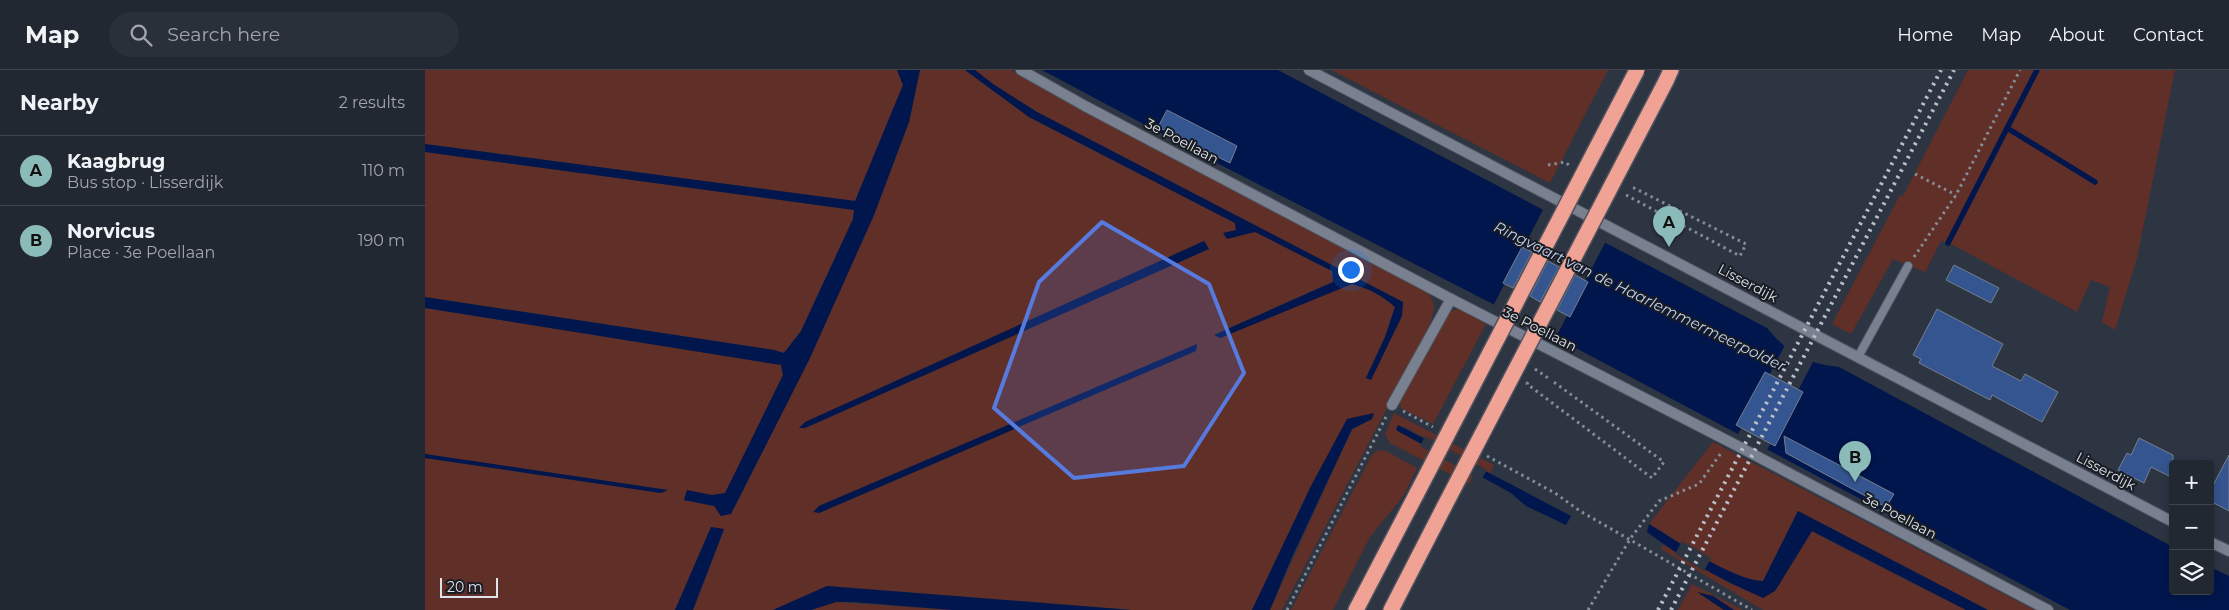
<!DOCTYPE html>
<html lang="en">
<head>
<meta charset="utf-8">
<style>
	:root { --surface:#222832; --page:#2a303a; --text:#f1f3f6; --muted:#a2a6ac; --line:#3f444d; --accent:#8bbbb9 }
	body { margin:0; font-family:Montserrat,sans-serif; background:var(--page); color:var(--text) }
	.controls { position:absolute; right:15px; bottom:15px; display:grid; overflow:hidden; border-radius:5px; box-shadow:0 2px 8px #0003 }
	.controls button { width:45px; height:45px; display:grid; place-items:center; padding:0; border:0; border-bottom:1px solid var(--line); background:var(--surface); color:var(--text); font:25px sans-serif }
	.scale { position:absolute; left:15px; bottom:12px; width:58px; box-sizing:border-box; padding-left:5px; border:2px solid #dde2eb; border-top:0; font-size:14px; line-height:18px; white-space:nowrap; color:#dde2eb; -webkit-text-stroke:4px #191c22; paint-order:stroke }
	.you { position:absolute; left:925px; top:199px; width:18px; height:18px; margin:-12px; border:4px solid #fff; border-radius:50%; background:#1a73e8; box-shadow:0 0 0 8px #1a73e833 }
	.badge { display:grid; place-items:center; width:32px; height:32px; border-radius:50%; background:var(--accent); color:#111; font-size:16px; font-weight:700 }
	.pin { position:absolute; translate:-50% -41px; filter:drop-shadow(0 1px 2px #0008) }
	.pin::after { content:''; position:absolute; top:26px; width:18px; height:15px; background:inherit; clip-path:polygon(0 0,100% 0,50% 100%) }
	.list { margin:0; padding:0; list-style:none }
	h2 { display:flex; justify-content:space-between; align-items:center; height:65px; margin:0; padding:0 20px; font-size:21px }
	h2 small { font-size:16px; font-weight:400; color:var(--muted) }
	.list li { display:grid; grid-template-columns:32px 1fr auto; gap:15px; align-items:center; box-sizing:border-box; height:70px; padding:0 20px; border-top:1px solid var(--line) }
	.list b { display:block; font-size:19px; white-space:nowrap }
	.list p { margin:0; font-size:16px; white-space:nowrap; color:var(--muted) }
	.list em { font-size:16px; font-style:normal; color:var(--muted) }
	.icon { flex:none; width:28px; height:28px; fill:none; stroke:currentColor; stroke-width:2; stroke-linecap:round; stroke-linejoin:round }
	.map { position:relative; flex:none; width:1804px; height:540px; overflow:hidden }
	header { display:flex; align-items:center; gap:30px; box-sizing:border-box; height:70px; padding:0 25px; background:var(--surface); border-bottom:1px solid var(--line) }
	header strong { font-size:24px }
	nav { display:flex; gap:28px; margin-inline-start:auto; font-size:18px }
	.search { width:350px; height:45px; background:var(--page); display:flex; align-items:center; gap:12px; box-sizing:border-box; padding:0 18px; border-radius:28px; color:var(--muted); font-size:19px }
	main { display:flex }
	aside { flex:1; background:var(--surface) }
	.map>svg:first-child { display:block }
	.green { fill:#602f27; fill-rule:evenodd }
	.water { fill:#00164c }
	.pier { fill:#2d3542 }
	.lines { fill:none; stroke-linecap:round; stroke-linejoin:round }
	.stream { stroke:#00164c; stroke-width:5.5 }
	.building { fill:#355590; stroke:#757e8d }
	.service-casing { stroke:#4e535f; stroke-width:10 }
	.minor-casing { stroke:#4e535f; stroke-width:12 }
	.tertiary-casing { stroke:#4e535f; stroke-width:12 }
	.motorway-casing { stroke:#4e535f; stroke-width:18 }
	.path { stroke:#858c97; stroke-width:3; stroke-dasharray:2.5 4; stroke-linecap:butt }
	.service { stroke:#798190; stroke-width:8 }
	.minor { stroke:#798190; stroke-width:10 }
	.tertiary { stroke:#798190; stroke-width:10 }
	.motorway { stroke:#f0a294; stroke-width:15 }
	.rail { stroke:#b9bfc9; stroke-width:4; stroke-dasharray:2.5 5; stroke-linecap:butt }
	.motorway-bridge-casing { stroke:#4e535f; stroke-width:18; stroke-linecap:butt }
	.path-bridge { stroke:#858c97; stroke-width:3; stroke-dasharray:2.5 4; stroke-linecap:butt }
	.motorway-bridge { stroke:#f0a294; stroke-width:15 }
	.marked { fill:#577ade; fill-opacity:0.2; stroke:#577ade; stroke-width:4; stroke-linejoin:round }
	.labels { text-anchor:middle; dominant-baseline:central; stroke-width:4; stroke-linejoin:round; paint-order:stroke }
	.street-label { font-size:14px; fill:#dde2eb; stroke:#191c22 }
	.water-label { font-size:15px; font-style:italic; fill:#bed2f5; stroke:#191c22 }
</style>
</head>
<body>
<header>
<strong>Map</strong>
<div class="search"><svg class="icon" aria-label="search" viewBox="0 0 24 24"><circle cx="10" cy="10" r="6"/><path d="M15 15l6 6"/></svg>Search here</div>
<nav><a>Home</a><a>Map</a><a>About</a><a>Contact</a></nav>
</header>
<main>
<aside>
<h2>Nearby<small>2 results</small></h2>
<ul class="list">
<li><span class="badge">A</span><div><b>Kaagbrug</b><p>Bus stop · Lisserdijk</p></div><em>110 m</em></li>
<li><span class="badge">B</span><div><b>Norvicus</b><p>Place · 3e Poellaan</p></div><em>190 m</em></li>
</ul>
</aside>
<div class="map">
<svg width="1804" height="540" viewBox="0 0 1804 540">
	<rect width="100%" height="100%" fill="#2d3542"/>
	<g class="green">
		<path d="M0 0H472L478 15 430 131 0 74Z"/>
		<path d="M495 0H540L604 47 810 153 811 160 830 162 907 201 908 212 790 264 795 268 927 213 948 221 970 237 960 267 941 308 946 310 978 232 612 42 568 14 550 0H586L652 38 978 208C1007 226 1016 225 1003 259L857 540H845L921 372 928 359 947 349 922 350 886 416 827 540H707L402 516 348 540H268L299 460 286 457 250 540H0V388L236 423 242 420 0 384V238L356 295 358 305 300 424 287 425 261 421 259 430 289 436 306 444 384 290 449 145 484 52ZM779 171 783 179 380 358H374ZM772 274 771 281 394 443V436Z"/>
		<path d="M906 0H1183L1125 113Z"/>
		<path d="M1543 0H1750L1712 188 1690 260 1677 252 1685 217 1666 210 1652 242 1528 175 1516 171 1500 202 1468 189 1426 264 1407 254 1475 125 1478 126Z"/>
		<path d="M0 82 429 140 428 149 376 261 359 283 349 280 0 227Z"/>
		<path d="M1032 239 1038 240 1061 254 1008 354 976 338 975 333 1019 249 1025 242Z"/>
		<path d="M969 343 1069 395 1065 404 980 357 971 360 1049 404 1044 414 965 373 960 364Z"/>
		<path d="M1288 372 1609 540H1563L1373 441 1338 511C1306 510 1253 471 1224 454Z"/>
		<path d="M959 380 992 398 979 425 945 467 908 540H866L947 385 951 381Z"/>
		<path d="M1387 461 1403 470 1541 540H1338L1236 479 1238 475 1306 514 1350 521Z"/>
		<path d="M1267 514 1318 540H1309L1288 526 1274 523 1299 540H1253Z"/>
		<path d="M411 532 528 540H386Z"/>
	</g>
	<g class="water">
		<path d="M472 0H495L484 52 449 145 384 290 306 444 296 446 289 436 259 430 262 420 287 425 300 423 358 305 356 295 0 238V227L349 280 359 283 376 261 428 149 429 140 0 82V74L430 131 478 15Z"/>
		<path d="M540 0H550L568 14 612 42 978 232 977 246 946 310 941 308 960 267 970 237C957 225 944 219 927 214L795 268 789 265 908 212 907 201 830 162 802 169 798 163 811 160 810 153 604 47Z"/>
		<path d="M617 0H853L1342 258C1364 284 1379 293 1414 297L1748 477V521H1785V497L1804 506V540H1645L1066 233 788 91Z"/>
		<path d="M779 171 784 179 380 358H374L380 352Z"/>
		<path d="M772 274 771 281 394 443 388 442 394 436Z"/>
		<path d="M949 343 947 349 927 359 867 487 845 540H827L886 416 922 349Z"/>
		<path d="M973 355 1146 446 1141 455 1101 436 1086 423 971 360Z"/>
		<path d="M0 384 243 420 236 423 0 388Z"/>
		<path d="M1373 441 1563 540H1541L1387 461 1350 521 1338 528C1297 510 1258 489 1222 462L1224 454C1253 471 1306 510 1338 511Z"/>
		<path d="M286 457 299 459 268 540H250Z"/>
		<path d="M402 516 707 540H528L428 532H411L386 540H348Z"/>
		<path d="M1272 522 1288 526 1309 540H1299Z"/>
	</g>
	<g class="pier">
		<path d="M1119 138 1181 171 1130 269 1068 236Z"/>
		<path d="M1360 275 1389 290 1341 382 1312 366Z"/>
		<path d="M1000 366 1062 400 1056 410 995 376Z"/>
		<path d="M1257 471 1286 488 1279 501 1250 484Z"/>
	</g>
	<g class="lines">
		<g class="stream">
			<path d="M1582 58 1670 112"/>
			<path d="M1523 173 1612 0"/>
		</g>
	</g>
	<g class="building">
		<path d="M742 40 812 76 805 93 733 57Z"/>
		<path d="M1097 177 1107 182 1088 218 1078 213Z"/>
		<path d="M1123 191 1134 197 1115 232 1105 226Z"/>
		<path d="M1529 195 1574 218 1566 233 1521 210Z"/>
		<path d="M1150 205 1163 212 1145 247 1132 240Z"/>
		<path d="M1512 239 1578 274 1567 296 1596 311 1600 304 1633 322 1617 352 1567 325 1565 330 1494 293 1496 289 1488 285Z"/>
		<path d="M1340 302 1378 322 1350 376 1311 355Z"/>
		<path d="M1359 366 1469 424 1463 434 1457 435 1361 383Z"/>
		<path d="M1714 368 1748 385V408L1726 397 1719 413 1693 400 1702 383 1706 385Z"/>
		<path d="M1804 385V441L1785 431V421Z"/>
	</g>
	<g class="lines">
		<defs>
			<path id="service" d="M1433 287 1483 196"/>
			<g id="minor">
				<path d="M596 0 660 36 1026 229 1303 371 1623 540"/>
				<path d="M967 335 1026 229"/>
			</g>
			<g id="tertiary">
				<path d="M884 0 1748 452"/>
				<path d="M1785 472 1804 481"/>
			</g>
			<g id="motorway">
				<path d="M1241 11 1246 0"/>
				<path d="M931 540 992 423"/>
				<path d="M966 540 1019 437"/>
			</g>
		</defs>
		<use href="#service" class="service-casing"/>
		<use href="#minor" class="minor-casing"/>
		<use href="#tertiary" class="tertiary-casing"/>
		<use href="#motorway" class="motorway-casing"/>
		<g class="path">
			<path d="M1123 95 1140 92 1144 95"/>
			<path d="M1490 104 1531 125"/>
			<path d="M1201 125 1315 186 1321 174 1205 116"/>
			<path d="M1489 187 1531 125 1595 0"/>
			<path d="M1110 299 1126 310"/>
			<path d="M978 341 1008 357"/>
			<path d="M1062 386 1130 423 1155 441 1327 540"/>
			<path d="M862 540 961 347"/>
			<path d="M1163 540 1205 469 1234 431 1274 414 1296 383"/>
		</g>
		<use href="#service" class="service"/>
		<use href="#minor" class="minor"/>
		<use href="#tertiary" class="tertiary"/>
		<use href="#motorway" class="motorway"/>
		<g class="rail">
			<path d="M1233 540 1516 0"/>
			<path d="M1246 540 1529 0"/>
		</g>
		<defs>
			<g id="motorway-bridge">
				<path d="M992 423 1212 0"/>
				<path d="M1019 437 1241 11"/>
			</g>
		</defs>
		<use href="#motorway-bridge" class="motorway-bridge-casing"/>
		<path class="path-bridge" d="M1103 312 1102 314 1227 408 1239 392 1126 310"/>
		<use href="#motorway-bridge" class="motorway-bridge"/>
	</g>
	<path class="marked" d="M677 152 784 214 819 303 759 396 649 408 569 338 614 212Z"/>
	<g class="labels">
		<g class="street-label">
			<text transform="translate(757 71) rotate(28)">3e Poellaan</text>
			<text transform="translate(1323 213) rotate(28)">Lisserdijk</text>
			<text transform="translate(1115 259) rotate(27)">3e Poellaan</text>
			<text transform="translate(1681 401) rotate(28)">Lisserdijk</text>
			<text transform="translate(1475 446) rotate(28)">3e Poellaan</text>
		</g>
		<g class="water-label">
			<text transform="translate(1215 226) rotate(26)">Ringvaart van de Haarlemmermeerpolder</text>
		</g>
	</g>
</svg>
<div class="controls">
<button>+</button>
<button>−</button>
<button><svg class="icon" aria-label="layers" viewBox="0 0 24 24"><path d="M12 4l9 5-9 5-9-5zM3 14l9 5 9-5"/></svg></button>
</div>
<div class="scale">20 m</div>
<div class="you"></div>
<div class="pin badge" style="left:1244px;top:177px">A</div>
<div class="pin badge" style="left:1430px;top:412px">B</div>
</div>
</main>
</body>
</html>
